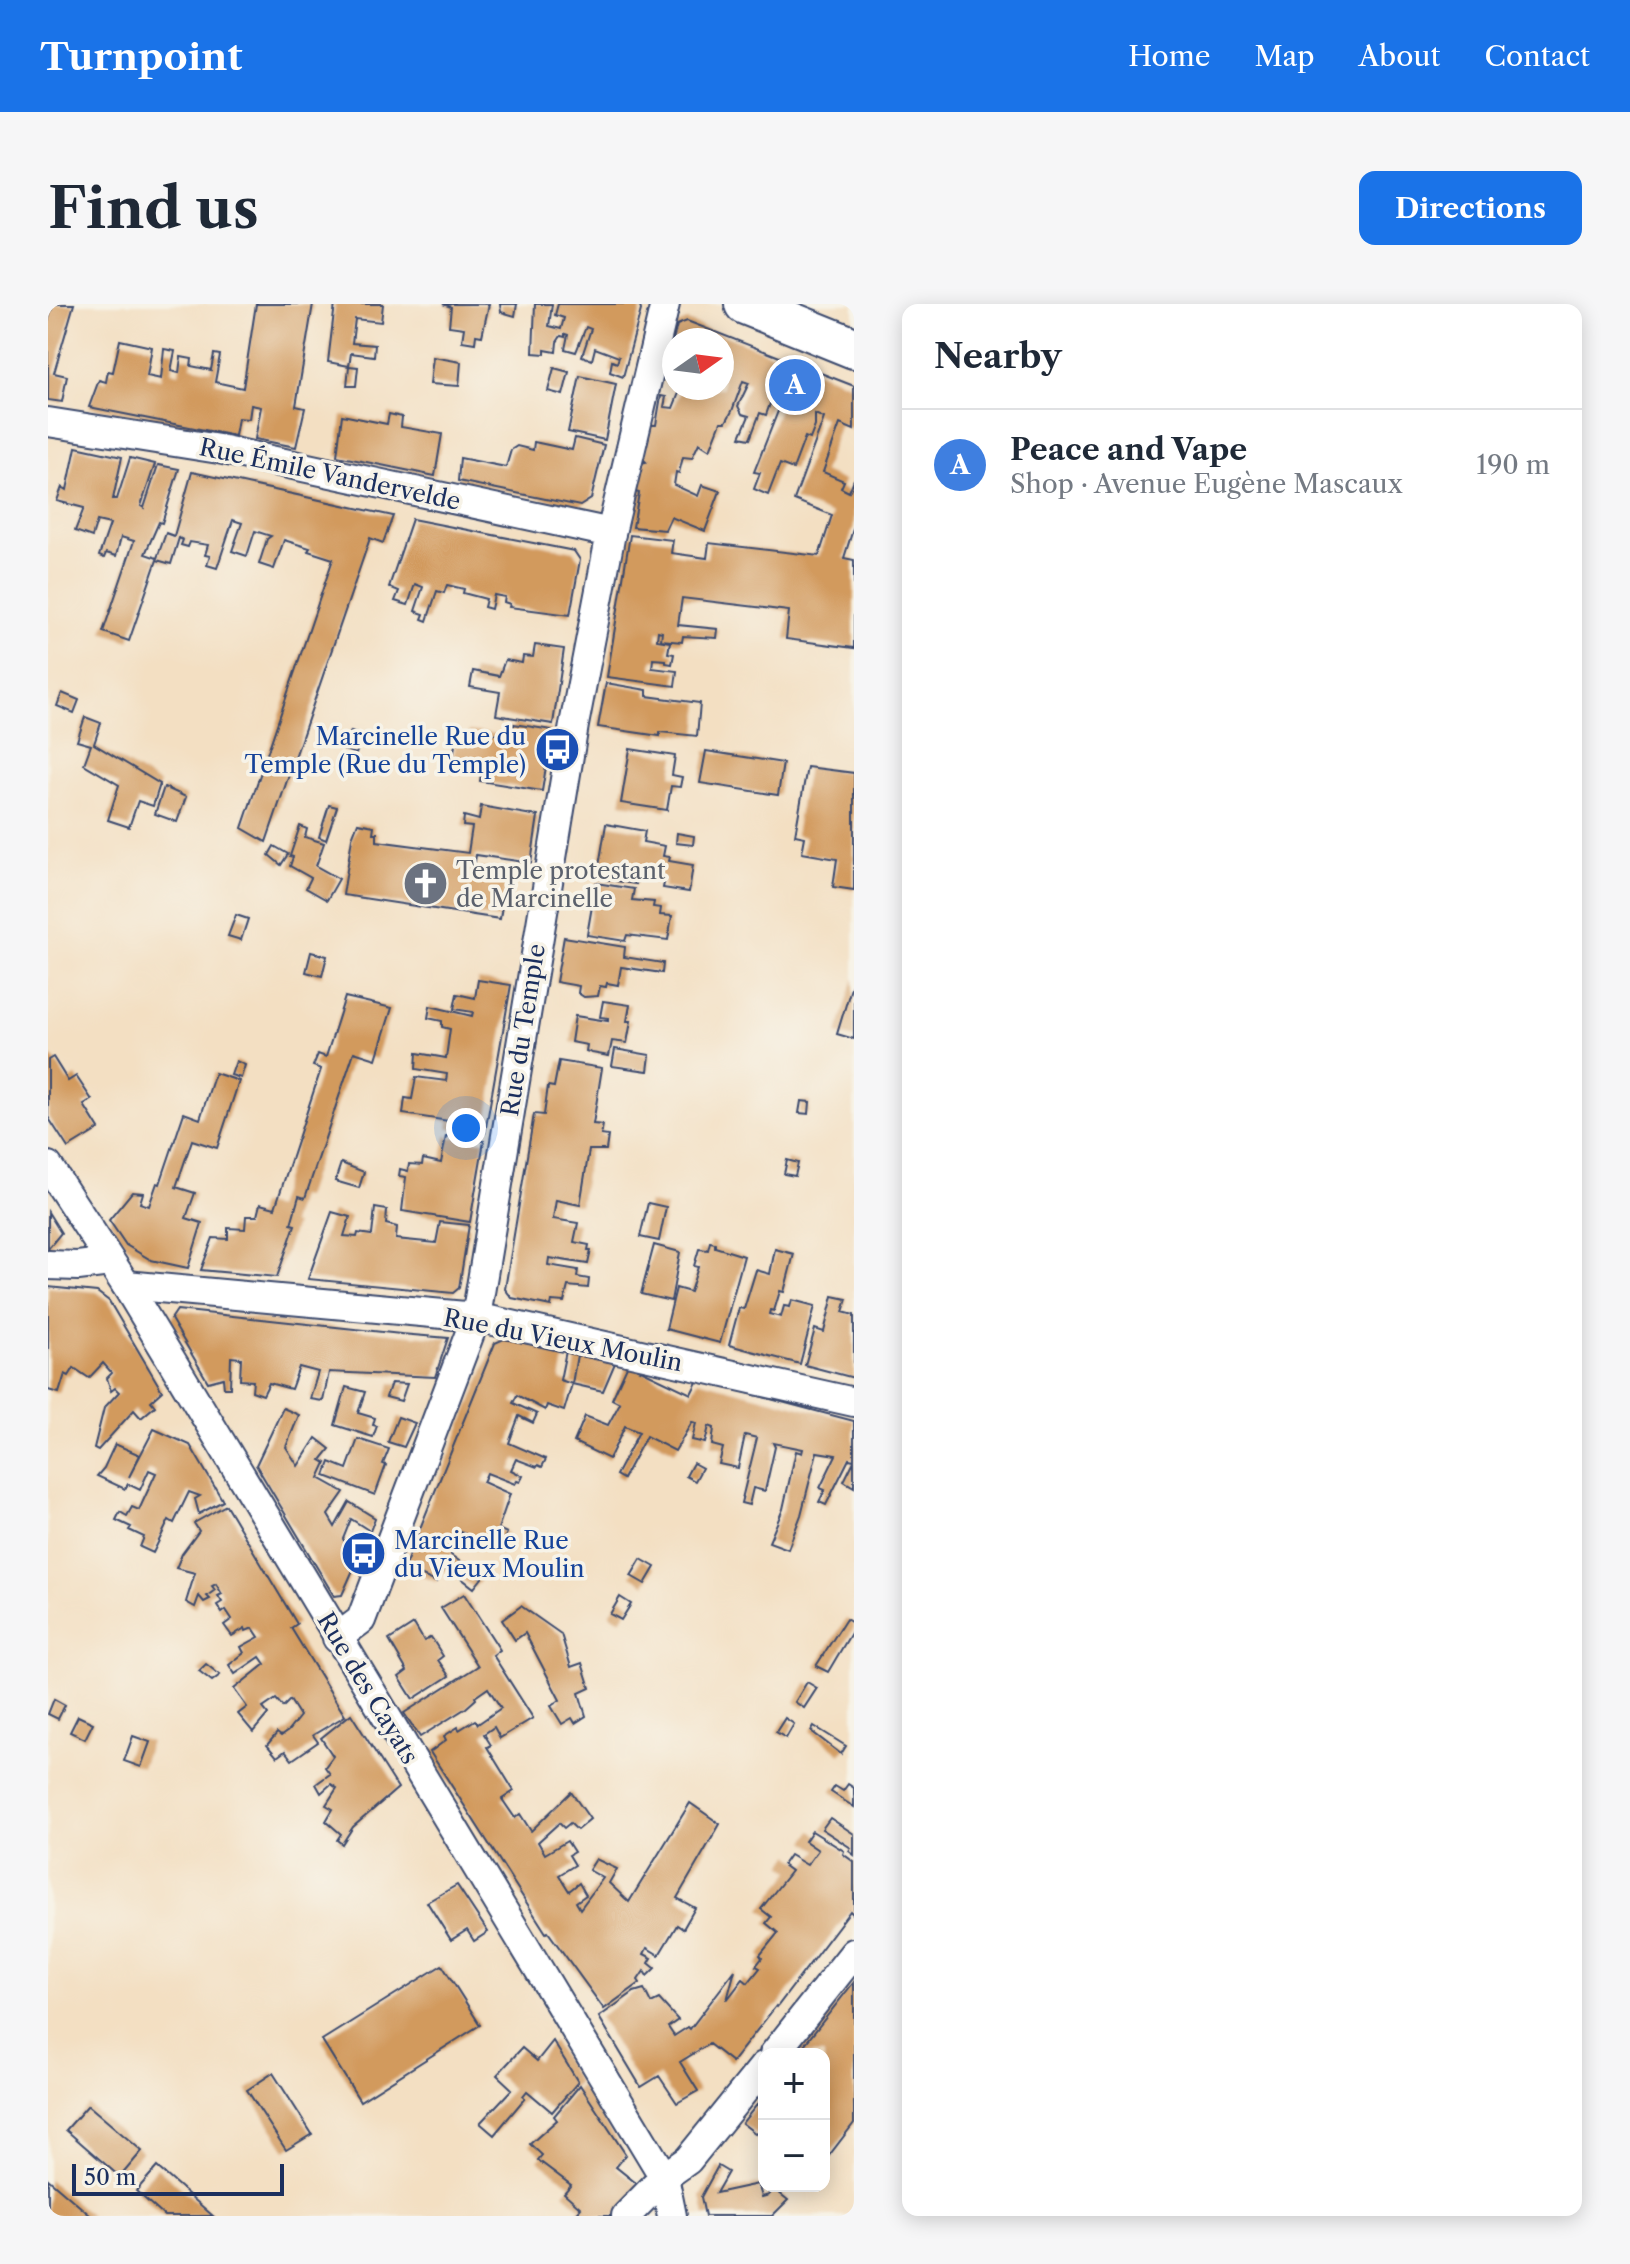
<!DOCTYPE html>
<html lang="en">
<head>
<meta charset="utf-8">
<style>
	:root { --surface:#fff; --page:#f6f6f7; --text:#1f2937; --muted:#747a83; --line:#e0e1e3; --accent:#1a73e8 }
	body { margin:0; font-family:"Libre Caslon Text",serif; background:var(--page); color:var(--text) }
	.controls { position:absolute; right:24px; bottom:24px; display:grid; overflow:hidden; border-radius:16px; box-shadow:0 4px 20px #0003 }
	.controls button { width:72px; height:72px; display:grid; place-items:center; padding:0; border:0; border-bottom:2px solid var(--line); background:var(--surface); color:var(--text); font:40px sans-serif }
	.compass { position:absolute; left:614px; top:24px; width:72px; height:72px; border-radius:50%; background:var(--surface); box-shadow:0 4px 20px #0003; rotate:76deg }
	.scale { position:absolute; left:24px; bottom:20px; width:212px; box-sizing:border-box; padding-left:8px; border:4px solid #1b2f5e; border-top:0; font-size:22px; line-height:28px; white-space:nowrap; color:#1b2f5e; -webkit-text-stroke:6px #f7f3e8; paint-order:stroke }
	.you { position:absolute; left:418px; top:824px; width:28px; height:28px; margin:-20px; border:6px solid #fff; border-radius:50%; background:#1a73e8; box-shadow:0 0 0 12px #1a73e833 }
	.badge { display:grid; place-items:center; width:52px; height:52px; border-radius:50%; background:var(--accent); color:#fff; font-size:26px; font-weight:700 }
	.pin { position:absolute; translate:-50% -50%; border:4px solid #fff; box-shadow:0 2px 8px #0006 }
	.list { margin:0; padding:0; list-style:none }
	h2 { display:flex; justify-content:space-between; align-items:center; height:104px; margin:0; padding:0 32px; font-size:34px }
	h2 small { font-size:26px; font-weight:400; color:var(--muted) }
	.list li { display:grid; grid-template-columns:52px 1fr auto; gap:24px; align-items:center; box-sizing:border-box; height:112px; padding:0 32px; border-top:2px solid var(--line) }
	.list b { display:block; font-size:30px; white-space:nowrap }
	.list p { margin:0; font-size:26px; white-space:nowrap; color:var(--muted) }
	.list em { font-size:26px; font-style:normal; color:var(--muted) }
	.map { position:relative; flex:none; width:806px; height:1912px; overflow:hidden; border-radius:16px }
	header { display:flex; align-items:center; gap:48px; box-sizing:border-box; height:112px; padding:0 40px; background:var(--accent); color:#fff }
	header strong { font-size:38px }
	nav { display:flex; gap:44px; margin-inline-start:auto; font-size:28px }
	.intro { display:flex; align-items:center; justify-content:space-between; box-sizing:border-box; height:192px; padding:0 48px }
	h1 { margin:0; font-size:56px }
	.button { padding:20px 36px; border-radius:16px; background:var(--accent); color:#fff; font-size:28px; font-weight:700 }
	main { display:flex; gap:48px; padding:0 48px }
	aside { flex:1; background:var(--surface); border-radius:16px; box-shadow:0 4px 20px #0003 }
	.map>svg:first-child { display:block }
	.building { fill:#d29a5d }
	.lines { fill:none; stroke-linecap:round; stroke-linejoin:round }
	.street-casing { stroke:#3b496d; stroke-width:32 }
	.secondary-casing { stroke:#3b496d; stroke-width:44 }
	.street { stroke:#fff; stroke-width:28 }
	.secondary { stroke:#fff; stroke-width:40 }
	.labels { text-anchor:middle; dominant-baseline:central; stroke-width:7; stroke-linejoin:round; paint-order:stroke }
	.street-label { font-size:24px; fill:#1b2f5e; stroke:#f7f3e8 }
	.transit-label { font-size:24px; fill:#164399; stroke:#f7f3e8; text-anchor:end }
	.worship-label { font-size:24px; fill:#5b616d; stroke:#f7f3e8; text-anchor:start }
</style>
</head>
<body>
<header>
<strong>Turnpoint</strong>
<nav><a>Home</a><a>Map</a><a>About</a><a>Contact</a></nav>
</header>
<div class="intro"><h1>Find us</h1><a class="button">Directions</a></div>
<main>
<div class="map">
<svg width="806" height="1912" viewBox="0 0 806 1912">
	<rect width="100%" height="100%" fill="#f7f3e8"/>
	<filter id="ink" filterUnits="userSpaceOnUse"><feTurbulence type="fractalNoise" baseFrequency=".0125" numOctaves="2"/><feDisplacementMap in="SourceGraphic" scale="16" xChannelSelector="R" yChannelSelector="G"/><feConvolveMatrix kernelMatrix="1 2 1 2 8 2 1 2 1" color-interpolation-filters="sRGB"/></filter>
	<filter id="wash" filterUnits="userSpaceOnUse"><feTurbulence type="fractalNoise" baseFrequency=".006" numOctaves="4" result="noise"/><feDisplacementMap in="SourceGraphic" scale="32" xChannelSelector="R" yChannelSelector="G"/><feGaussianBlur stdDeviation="1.8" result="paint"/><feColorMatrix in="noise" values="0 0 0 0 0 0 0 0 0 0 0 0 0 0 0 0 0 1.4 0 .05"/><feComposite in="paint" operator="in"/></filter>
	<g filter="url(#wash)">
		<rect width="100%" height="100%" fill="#f3dfc2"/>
		<g id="blocks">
			<g class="building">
				<path d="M5 0H26L6 69 19 72 14 98 0 96V18Z"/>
				<path d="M208 0H265L248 102 257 104 248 143 207 135 213 103 203 101 201 115 190 114 187 132 41 103 51 76 58 78 60 67 65 68 72 36 104 43 99 72 113 75 116 45 127 47 123 67 131 69 133 53 144 55 143 62 163 66 166 50 172 51 167 78 195 84Z"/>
				<path d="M287 0H335L333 18 307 15 304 39 327 41 326 52 303 49 301 62 280 58Z"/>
				<path d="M395 0H441L434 32 428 31 427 39 414 37 416 24 401 22 403 3Z"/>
				<path d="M452 0H469L467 12 453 8Z"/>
				<path d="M487 0H504L501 22 513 25 516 14 507 11 510 0H591L593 6 575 73 562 68 564 57 569 59 571 53 547 44 544 56 534 52 543 25 538 23 528 48 517 45 520 31 517 30V33L513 32 509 38 508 48 497 46V50L485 49Z"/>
				<path d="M639 17 806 82V126L792 120 775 168 796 177 793 184 801 188 806 175V222L796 254 806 256V344L738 335 741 307 634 294 630 321 670 325 669 334 635 332 634 338 613 336 614 328 610 327 609 336 622 338 620 349 626 350 624 360 618 359V356L605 355 604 364 629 367 627 382 559 373 582 231 625 236 623 249 659 254 661 239 771 252 784 211 746 196 776 114 767 110V122L762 135 757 133 745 165 732 160 720 191 706 185 712 169 706 168 734 97 724 94 718 111 712 109 702 135 692 133 701 112 694 110 690 102 701 79 695 77 684 107 678 118H673L662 146 651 139 644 154 635 153 631 169 628 168 626 181 650 192 654 181 672 187 657 227 623 213 617 226 585 223 591 189 587 188 593 159 598 158 595 155 602 121H608L613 92 618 93 616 103 625 104 633 84H674V36H625L629 21Z"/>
				<path d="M626 36V72L618 69Z"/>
				<path d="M385 53 413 58 411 82 382 80Z"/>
				<path d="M301 62 310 63 308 82H299Z"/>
				<path d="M506 64 521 68 515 91 500 87Z"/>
				<path d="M532 72 568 80 557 136 520 128Z"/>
				<path d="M341 110 354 113 353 123 394 130 387 172 289 152 294 111 339 120Z"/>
				<path d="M527 134 556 141 543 195 532 202 410 177 412 154 458 163 463 146 469 142 485 146 486 138 524 146Z"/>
				<path d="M28 143 74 153 65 195H69L82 154 107 160 93 202 96 204 110 161 131 165 114 219 111 218 97 250 109 254 118 229 126 232 144 168 345 212 335 239 322 234 321 237 218 538 194 524 285 255 260 247 262 244 236 236 226 265 211 260 219 235 223 232 207 227 199 252 184 247 194 219 185 216 169 264 159 261 162 252 157 251 160 241 142 238 140 243 133 241 135 236 131 234 123 260 109 256 81 337 55 328 86 237 73 233 68 252 58 249 56 254 51 252 62 220 49 217 44 233 27 227 36 204 9 197 14 183 19 186Z"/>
				<path d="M364 215 526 247 532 256 522 311 461 303 462 300 456 298 457 293 446 291 443 305 436 303 438 295 415 289 416 285 399 281 396 289 389 287 379 317 374 315 376 310 367 307 375 283 367 280 360 301 347 297 351 287 341 283Z"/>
				<path d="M487 341 516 345 505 420 448 411 452 388 422 383 425 367 451 372 457 356 474 359 475 352 485 353Z"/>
				<path d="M558 379 599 386V392L652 399 649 432 612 428V432L550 423Z"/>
				<path d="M14 389 31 396 26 409 9 402Z"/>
				<path d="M37 413 53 419 46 440 112 480 105 502 90 497 81 523 60 516 71 481 36 460 43 441 29 437Z"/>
				<path d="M466 420 504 426 494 487 432 477 435 458 405 452 408 436 419 438 421 427 457 431 459 424 465 425Z"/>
				<path d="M303 427 315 431 308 450 296 446Z"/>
				<path d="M582 445 627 452 624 471 634 473 632 483 623 482 619 506 573 499Z"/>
				<path d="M658 447 735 459 730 491 652 479Z"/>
				<path d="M759 463 806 469V586L785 583 789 555 754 549 757 533 747 531Z"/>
				<path d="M116 483 138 493 129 518 107 510Z"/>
				<path d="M281 501 289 503 278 536 271 533Z"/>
				<path d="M433 502 490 512 483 559 428 551 426 563 459 568 452 615 295 591 304 534 310 519 326 522 325 529H329V537L420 549 424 523 415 522 416 512 431 516Z"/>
				<path d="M558 520 597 527 595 538 617 542 615 552 622 553 621 557 645 561 641 588 615 584 617 574 590 569 588 580 549 574Z"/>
				<path d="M252 522 259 525 257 533 276 539 268 562 291 575 279 596 258 584 263 574 242 562 245 553 242 552Z"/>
				<path d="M629 529 646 532 645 541 628 539Z"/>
				<path d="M226 542 240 550 233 561 221 551Z"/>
				<path d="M548 579 586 585 584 596 606 598 605 603 613 604 612 611 624 612 620 636 579 631 577 637 539 631Z"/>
				<path d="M188 611 200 615 193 636 180 632Z"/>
				<path d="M516 633 577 643 576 653 615 659 614 669 573 663 570 681 559 679 558 683 552 682 550 692 536 693 530 689 531 682 508 678Z"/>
				<path d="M263 648 279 652 274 672 258 668Z"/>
				<path d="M806 674V735L789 730Z"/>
				<path d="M430 676 463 681 437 829 400 824 401 817 355 810 357 794 364 795 368 773 398 777 399 770 368 765 369 749 398 754 402 725 394 723V717L380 714 382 702 424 712 425 708 406 705 409 690 427 694Z"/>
				<path d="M297 693 344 704 328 755 306 748 257 894 251 892 243 920 247 921 229 973 153 966 165 934 180 935V924L197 925 198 912H209L212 900 227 904 273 765 265 762 270 750 278 753Z"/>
				<path d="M555 697 582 701 579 717H583L579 739 564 737 561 752 544 749 538 747 539 741 523 738 527 712 560 717V714L552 713Z"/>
				<path d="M567 745 602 751 600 767 564 762Z"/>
				<path d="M5 753 20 777 28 772 44 796 36 801 51 825 20 844 0 813V756Z"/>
				<path d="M188 757 197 761 193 774 183 771Z"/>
				<path d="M511 757 554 764 545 820 555 821 553 831 560 832 558 846H541L532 901 508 896 505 915 530 919 526 938 541 941 540 946H543L540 960 501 954 500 961 530 966 529 973 541 975 540 984 520 982 516 998 504 997 503 1002 464 994 457 985 486 810 496 811 500 782 506 783Z"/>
				<path d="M167 769 191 777 169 844 144 836 128 883 147 889 138 914 154 919 140 964 103 956 78 941 61 916 84 888 95 889 92 899 101 902 109 879 112 880 136 809 152 815Z"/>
				<path d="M753 797 762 798 761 810 751 809Z"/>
				<path d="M398 832 436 837 422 918 354 907 358 873 351 872 352 865 360 867 361 860 374 861 375 855 393 859Z"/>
				<path d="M739 856 750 859 747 872 736 870Z"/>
				<path d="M293 859 316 868 311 884 287 877Z"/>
				<path d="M600 899 618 903 611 937 592 933Z"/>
				<path d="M327 904 339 906 338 920 349 923 348 935 388 939 392 918 421 921 411 984 405 989 260 975 284 908 302 913 296 932 309 933 310 929 324 931Z"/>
				<path d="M0 908 13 929 0 945Z"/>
				<path d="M662 938 667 939V943L696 952 672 1039 618 1025 628 984 642 988 650 963 646 962 651 945 660 946Z"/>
				<path d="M606 941 632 948 623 997 593 990Z"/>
				<path d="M727 945 746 950 736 988 732 987 726 1007 722 1006 721 1010 733 1013 736 1002 742 1003 744 996 767 1002 752 1060 681 1041 691 1004 696 1005 708 966 722 970Z"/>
				<path d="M0 983 49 988 61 997 114 1087 103 1097 107 1102 93 1114 86 1106 50 1146 46 1144 56 1104 71 1088 67 1084 63 1087 59 1074 64 1069 55 1059 41 1074 26 1064 21 1072 17 1070 11 1089 0 1086Z"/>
				<path d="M785 992 799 995 795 1008 806 1011V1074L757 1061 767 1025 776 1028Z"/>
				<path d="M129 1006 353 1030 400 1034 387 1073 281 1068 275 1097 262 1095 270 1068 251 1063 243 1085 221 1079 215 1091 204 1087 205 1077 192 1076 193 1054 183 1053 182 1084H176L175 1074 160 1078 123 1015Z"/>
				<path d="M456 1035 518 1047 512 1076 524 1080 529 1051 567 1059 555 1087 524 1080 516 1107 499 1101 497 1106 469 1091 465 1099 489 1110 485 1119 471 1112 461 1139 498 1155 494 1163 490 1161 489 1163 468 1155 463 1166 475 1172 472 1178 469 1177 467 1180 439 1169 435 1178 462 1190 450 1225 459 1229 452 1244 412 1228 403 1251 434 1274 426 1284 409 1271 394 1265 388 1278 356 1264 447 1039Z"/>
				<path d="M580 1060 643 1090 650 1076 806 1117V1156L801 1155 778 1201 771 1198 777 1186 772 1184 788 1151 769 1148 753 1211 740 1245 721 1238 735 1205 748 1147 754 1149 755 1145 725 1139 727 1143 717 1187 705 1184 701 1201 693 1199 709 1134 697 1131 690 1164 671 1160 675 1144 664 1141 666 1124 661 1122 657 1139 644 1136 648 1119 644 1118 627 1147 598 1132 575 1175 568 1171 591 1128 577 1122 561 1155 526 1138 537 1112 560 1121 572 1099 564 1095Z"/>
				<path d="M343 1079 359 1080 353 1097 338 1093Z"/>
				<path d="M298 1083 317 1088 310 1109 327 1114 325 1121 329 1122 325 1133 287 1121Z"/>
				<path d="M235 1104 251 1111 238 1143 250 1162 268 1134 282 1145 273 1156 278 1159 271 1174 296 1188 280 1211 287 1223 301 1198 327 1214 322 1227 303 1215 295 1235 309 1257 294 1291 286 1292 208 1161Z"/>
				<path d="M350 1113 367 1119 356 1143 340 1138Z"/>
				<path d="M106 1125 142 1141 175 1197 151 1210 147 1195 152 1192 141 1188 126 1219 121 1216 105 1249 92 1243 96 1233 81 1226 83 1223 68 1216 72 1208 79 1212 84 1203 91 1206 108 1169 101 1166 92 1186 80 1180 77 1185 49 1172 56 1164 67 1140 92 1151 81 1173Z"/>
				<path d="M310 1135 341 1145 335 1160 338 1161 327 1191 277 1172 282 1158 299 1165Z"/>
				<path d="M806 1157V1183L796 1177Z"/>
				<path d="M645 1159 654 1164 647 1177 638 1172Z"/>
				<path d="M178 1201 249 1320 243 1324 297 1412 265 1431 270 1438 244 1456 237 1447 229 1453 219 1441 229 1429 233 1432 240 1427 252 1412 242 1396 235 1403 228 1395 215 1404 220 1410 205 1428 190 1410 199 1403 186 1385 217 1360 212 1353 187 1370 181 1361 196 1349 193 1343 211 1333 205 1324 198 1327 197 1324 184 1332 176 1321 184 1315 178 1306 174 1309 169 1301 174 1298 170 1292 174 1290 168 1280 164 1282 167 1286 159 1292 162 1295 156 1298 151 1292 147 1303 138 1298 147 1269 128 1264 134 1250 151 1227 146 1219Z"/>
				<path d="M593 1255 607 1263 597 1280 583 1272Z"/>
				<path d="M416 1290 452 1346 445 1351 485 1414 452 1434 446 1423 436 1430 443 1441 439 1443 466 1487 454 1495 467 1514 472 1510 483 1527 523 1488 542 1515 529 1526 522 1519 516 1524 511 1519 490 1538 497 1550 519 1537 526 1548 521 1551 527 1561 511 1571 521 1587 531 1579 538 1591 528 1598 532 1605 555 1574 541 1566 548 1555 569 1565 561 1579 581 1598 642 1499 672 1520 629 1594 647 1604 635 1625 629 1621 611 1651 599 1644 596 1650 604 1654 601 1659 607 1664 599 1672 596 1667 590 1676 592 1679 556 1705 500 1628 498 1629 382 1448 398 1436 396 1432 410 1423 411 1426 427 1416 430 1420 453 1404 440 1384 427 1393 428 1395 418 1404 372 1433 356 1409 430 1362 393 1304Z"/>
				<path d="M572 1293 583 1300 573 1316 562 1310Z"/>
				<path d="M473 1302 513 1330 523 1363 534 1359 542 1384 531 1389 538 1412 527 1419 524 1414 514 1420 503 1402 512 1396 477 1329 467 1336 454 1316Z"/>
				<path d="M798 1315 806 1320V1324L780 1368 768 1362Z"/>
				<path d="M366 1320 376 1337 383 1333 395 1352 390 1356 401 1372 365 1395 351 1373 359 1367 341 1336Z"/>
				<path d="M158 1360 172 1371 164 1377 151 1367Z"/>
				<path d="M759 1378 769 1384 756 1404 747 1398Z"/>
				<path d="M6 1395 17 1401 10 1415 0 1410Z"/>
				<path d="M303 1410 350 1484 305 1523 294 1540 289 1536 293 1530 278 1517 285 1505 278 1501 289 1484 283 1480 273 1489 268 1480 282 1470 277 1463 285 1452 273 1434Z"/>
				<path d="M30 1412 45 1419 37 1435 22 1428Z"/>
				<path d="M737 1414 746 1420 738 1434 728 1428Z"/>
				<path d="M766 1422 798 1442 793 1450 763 1427Z"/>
				<path d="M85 1432 102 1438 93 1463 76 1457Z"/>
				<path d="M800 1480 806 1484V1503L783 1488 787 1482 795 1487Z"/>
				<path d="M782 1514 806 1530V1551L801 1547 803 1544 774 1525Z"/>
				<path d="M764 1527 796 1547 795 1550 806 1558V1611L802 1607 729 1703 728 1702 684 1758 661 1740 632 1758 650 1787 629 1799 611 1772 593 1783 551 1713 586 1688 596 1685 603 1699 611 1695 630 1716 620 1723 626 1732 640 1723 642 1725 687 1666 679 1696 695 1675 700 1679 712 1664 708 1662 714 1654 712 1651 730 1629 718 1619 723 1613 713 1605 743 1567 735 1561 742 1551 759 1561 770 1546 757 1537Z"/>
				<path d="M409 1581 440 1628 426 1637 419 1626 403 1636 379 1598Z"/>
				<path d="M394 1661 432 1721 312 1797 274 1736Z"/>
				<path d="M806 1678V1819L776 1858V1750H749Z"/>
				<path d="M505 1737 530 1778 504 1808 479 1787 475 1792 477 1794 446 1831 432 1819 464 1785 449 1771 474 1744 489 1757Z"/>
				<path d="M225 1769 264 1830 238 1846 199 1786Z"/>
				<path d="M532 1781 578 1851 568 1863 593 1883 575 1912H526L533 1904 516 1889 523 1881 490 1856 494 1851 482 1840 509 1816 506 1812Z"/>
				<path d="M716 1792V1836L694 1819Z"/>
				<path d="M40 1801 94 1847 72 1873 18 1826Z"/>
				<path d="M670 1862 680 1868 668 1889 710 1880 714 1893 721 1891 726 1885 740 1896 724 1912H657L653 1893Z"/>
				<path d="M109 1863 165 1912H116L88 1887Z"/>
				<path d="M0 1875 43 1912H0Z"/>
			</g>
		</g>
	</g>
	<g filter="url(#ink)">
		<use href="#blocks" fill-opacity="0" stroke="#3b496d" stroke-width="2"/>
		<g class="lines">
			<defs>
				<g id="street">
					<path d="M0 118 171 145 563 229"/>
					<path d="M0 862 78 981 616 1873 624 1912"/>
					<path d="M0 961 30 962 62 958"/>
					<path d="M78 981 428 1013 806 1098"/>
					<path d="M289 1334 313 1316 428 1013 526 421 563 229 617 0"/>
					<path d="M726 1750 806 1649"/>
					<path d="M578 1912 616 1873 640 1856 716 1762"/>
				</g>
				<path id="secondary" d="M697 0 806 44"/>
			</defs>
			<use href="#street" class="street-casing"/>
			<use href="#secondary" class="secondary-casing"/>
			<use href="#street" class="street"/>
			<use href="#secondary" class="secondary"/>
		</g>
	</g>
	<defs>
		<symbol id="bus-disc" viewBox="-11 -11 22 22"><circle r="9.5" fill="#1a4fb4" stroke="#f7f3e8"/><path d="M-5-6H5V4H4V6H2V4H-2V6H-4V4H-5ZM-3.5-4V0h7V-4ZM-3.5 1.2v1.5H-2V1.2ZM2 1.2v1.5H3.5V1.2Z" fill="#fff"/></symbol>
		<symbol id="church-disc" viewBox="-11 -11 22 22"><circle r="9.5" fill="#6b7280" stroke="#f7f3e8"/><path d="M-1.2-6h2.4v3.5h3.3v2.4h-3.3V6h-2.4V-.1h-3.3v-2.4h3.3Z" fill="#fff"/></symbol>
	</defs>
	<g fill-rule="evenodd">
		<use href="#bus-disc" x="484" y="420" width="51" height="51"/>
		<use href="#church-disc" x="352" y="554" width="51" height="51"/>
		<use href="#bus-disc" x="290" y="1224" width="51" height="51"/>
	</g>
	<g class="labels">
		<g class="street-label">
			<text transform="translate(282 170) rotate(12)">Rue Émile Vandervelde</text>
			<text transform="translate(475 726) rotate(-81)">Rue du Temple</text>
			<text transform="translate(515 1036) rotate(11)">Rue du Vieux Moulin</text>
			<text transform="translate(320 1384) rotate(59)">Rue des Cayats</text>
		</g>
		<g class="transit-label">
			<text x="478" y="432">Marcinelle Rue du<tspan x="478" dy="28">Temple (Rue du Temple)</tspan></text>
			<text x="346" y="1236" text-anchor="start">Marcinelle Rue<tspan x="346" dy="28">du Vieux Moulin</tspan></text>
		</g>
		<g class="worship-label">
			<text x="408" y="566">Temple protestant<tspan x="408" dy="28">de Marcinelle</tspan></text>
		</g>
	</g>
</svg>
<div class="controls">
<button>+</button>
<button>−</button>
</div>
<svg class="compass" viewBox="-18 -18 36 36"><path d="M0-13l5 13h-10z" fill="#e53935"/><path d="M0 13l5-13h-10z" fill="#747a83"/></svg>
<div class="scale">50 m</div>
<div class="you"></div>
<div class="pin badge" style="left:747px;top:81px;background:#3f7fe0">A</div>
</div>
<aside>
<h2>Nearby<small></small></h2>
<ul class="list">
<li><span class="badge" style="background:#3f7fe0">A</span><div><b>Peace and Vape</b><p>Shop · Avenue Eugène Mascaux</p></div><em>190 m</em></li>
</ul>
</aside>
</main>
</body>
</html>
